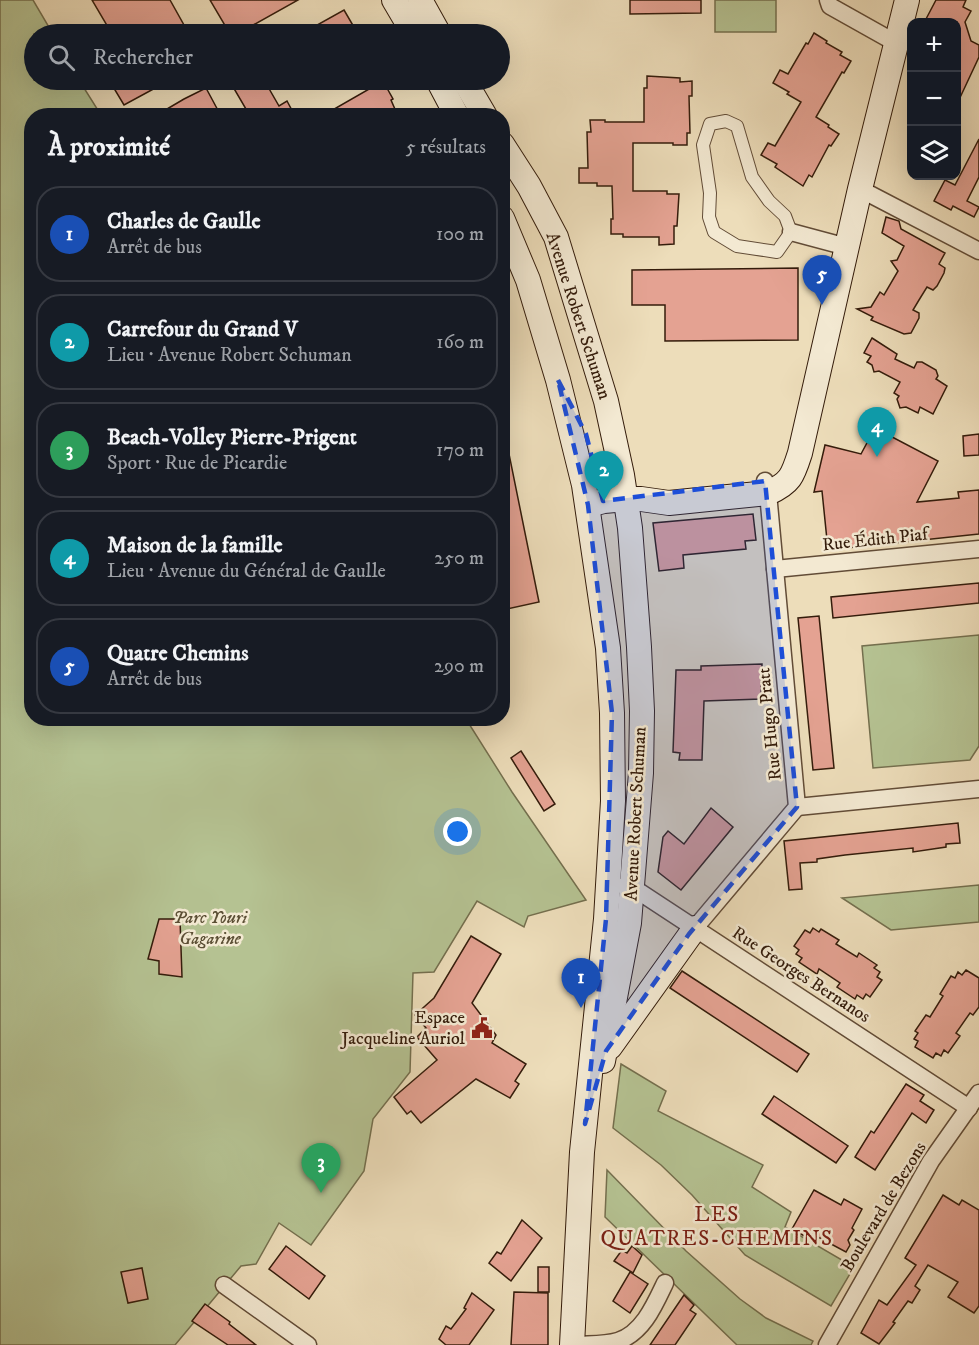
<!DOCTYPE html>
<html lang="fr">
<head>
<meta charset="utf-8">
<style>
	:root { --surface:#171b24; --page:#242831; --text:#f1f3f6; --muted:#9ea1a6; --line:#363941; --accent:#c59692 }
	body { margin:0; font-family:"IM FELL DW Pica",serif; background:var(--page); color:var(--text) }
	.controls { position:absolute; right:18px; top:18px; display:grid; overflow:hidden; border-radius:12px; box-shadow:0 6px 24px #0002 }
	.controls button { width:54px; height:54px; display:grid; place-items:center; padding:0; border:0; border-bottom:2px solid var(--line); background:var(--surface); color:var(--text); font:30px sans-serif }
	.you { position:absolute; left:458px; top:832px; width:21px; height:21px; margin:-15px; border:4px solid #fff; border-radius:50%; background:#1a73e8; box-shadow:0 0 0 9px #1a73e833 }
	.badge { display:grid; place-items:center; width:39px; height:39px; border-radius:50%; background:var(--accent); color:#fff; font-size:20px; font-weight:700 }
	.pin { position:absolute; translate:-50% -50px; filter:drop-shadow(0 2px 3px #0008) }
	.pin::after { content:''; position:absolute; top:32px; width:21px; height:18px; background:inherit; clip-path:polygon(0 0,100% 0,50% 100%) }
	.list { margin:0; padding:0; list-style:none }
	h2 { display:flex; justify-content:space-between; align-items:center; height:78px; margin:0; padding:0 24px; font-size:26px }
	h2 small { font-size:20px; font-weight:400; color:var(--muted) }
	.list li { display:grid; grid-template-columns:39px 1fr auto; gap:18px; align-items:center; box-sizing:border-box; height:96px; margin:0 12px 12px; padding:0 12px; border:2px solid var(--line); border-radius:24px }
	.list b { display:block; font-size:22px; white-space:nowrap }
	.list p { margin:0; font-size:20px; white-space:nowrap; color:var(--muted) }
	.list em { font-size:20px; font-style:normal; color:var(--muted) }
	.icon { flex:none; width:33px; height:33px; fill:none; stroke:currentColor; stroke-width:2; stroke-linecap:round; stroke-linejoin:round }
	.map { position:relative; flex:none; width:979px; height:1345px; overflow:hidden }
	.search { position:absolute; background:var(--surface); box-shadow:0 6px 24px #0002; left:24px; top:24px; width:486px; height:66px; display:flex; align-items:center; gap:15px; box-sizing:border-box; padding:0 21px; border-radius:33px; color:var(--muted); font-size:22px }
	.panel { position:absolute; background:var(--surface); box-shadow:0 6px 24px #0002; left:24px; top:108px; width:486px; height:618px; border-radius:24px }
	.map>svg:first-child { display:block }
	.green { fill:#b5c292; stroke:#746f4e; stroke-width:1.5 }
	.building { fill:#e4a292; stroke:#341c0b; stroke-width:1.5 }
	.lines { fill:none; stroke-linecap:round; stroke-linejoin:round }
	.pedestrian-casing { stroke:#624c37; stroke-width:14 }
	.minor-casing { stroke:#624c37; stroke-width:19 }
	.secondary-casing { stroke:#341c0b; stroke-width:26 }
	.pedestrian { stroke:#f3e9d2; stroke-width:12 }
	.minor { stroke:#f3e9d2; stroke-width:16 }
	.secondary { stroke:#f3e9d2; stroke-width:24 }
	.marked { fill:#1d4ed8; fill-opacity:0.2; stroke:#1d4ed8; stroke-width:4.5; stroke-dasharray:12 8; stroke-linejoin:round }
	.labels { text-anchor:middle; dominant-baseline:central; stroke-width:5; stroke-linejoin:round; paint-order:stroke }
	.street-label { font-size:18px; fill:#341c0b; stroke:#f3e9d2 }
	.park-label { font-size:18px; font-style:italic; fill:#5b4e34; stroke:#f3e9d2 }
	.poi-label { font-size:18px; fill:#341c0b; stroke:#f3e9d2; text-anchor:end }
	.quarter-label { font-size:21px; letter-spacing:1.5px; fill:#7a1f14; stroke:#f3e9d2 }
</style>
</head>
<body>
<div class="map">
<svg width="979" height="1345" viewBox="0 0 979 1345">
	<rect width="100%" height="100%" fill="#edddba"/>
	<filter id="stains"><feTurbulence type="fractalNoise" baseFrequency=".00333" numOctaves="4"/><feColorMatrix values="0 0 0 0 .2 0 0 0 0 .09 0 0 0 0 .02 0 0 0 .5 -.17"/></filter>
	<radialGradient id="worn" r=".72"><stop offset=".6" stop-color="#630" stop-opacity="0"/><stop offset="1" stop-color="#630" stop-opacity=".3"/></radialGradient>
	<g class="green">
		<path d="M0 0H33L53 34H34V80H79L101 115 32 116V718L466 719 512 792 586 900 528 916 524 927 477 901 434 972 413 973 410 1072 373 1119 364 1171 311 1245 279 1223 256 1264 241 1266 175 1345H0Z"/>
		<rect x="715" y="0" width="61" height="32"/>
		<path d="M979 635V746L970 760 873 768 862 646Z"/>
		<path d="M979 885V922L891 930 842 898Z"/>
		<path d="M621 1064 666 1091 658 1111 763 1165 752 1187 791 1212 785 1227 854 1267 831 1306 745 1255 692 1195 661 1165 613 1128Z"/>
		<path d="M607 1170 686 1251 740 1299 766 1318 813 1341 811 1345H737L605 1217Z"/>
	</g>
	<g class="building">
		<path d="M92 0H170L189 34H112Z"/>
		<path d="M210 0H298L237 34H230Z"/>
		<path d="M630 0H701V13L630 14Z"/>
		<path d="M936 0H966L963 7 971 11 965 22 971 41 979 45V57L957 104V22H934L926 19Z"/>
		<path d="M344 10 358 34H301Z"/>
		<path d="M814 33 827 41 826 43 842 52 840 55 851 61 844 73 842 72 816 117 829 125 828 127 839 134 831 146 829 145 812 177 809 175 803 186 775 167 777 164 761 155 768 143 775 146 801 102 787 94 789 92 773 83 780 70 788 74 806 43 808 44Z"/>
		<path d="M647 76 680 78V82L692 81V96H689L690 133H687V145H673V143H633V191H667V194H679L677 226H674V244L659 245V237H623V234H611V219H613L612 186H597V183H579V168H588L587 132H591L590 120H605V122H644V88H647Z"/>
		<path d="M109 80H170L124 105Z"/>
		<path d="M229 80H264L279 106 287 101 295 116H250Z"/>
		<path d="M383 81 393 99 391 100 398 116H322Z"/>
		<path d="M206 88 221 116H155L184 99Z"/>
		<path d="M979 139V177L967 201 979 207 974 217 953 206 951 210 934 201 945 180 955 185Z"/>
		<path d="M886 217 899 221 901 229 945 253 939 264 945 268 944 273 937 286 933 290 927 287 919 300 913 310 919 313V318L911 333 904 334 871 320 873 317 857 309 871 307 880 292 884 295 898 271 891 261 897 260 904 246 882 233Z"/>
		<path d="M798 268V340L665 341V305H632V270Z"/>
		<path d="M872 338 897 354 895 359 914 368 917 362H922L936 370 938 376 936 379 947 386 933 414 920 407 918 413 906 407 900 408 897 399 899 396 894 393 900 382 879 371 874 372 872 365 867 362 871 356 864 353Z"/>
		<path d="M875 428 938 461 917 502 959 498 958 492 979 490V534L828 550 822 491 814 492 825 445 861 454Z"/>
		<path d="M979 434V455L964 456 963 436Z"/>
		<path d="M502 449H508L539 602 502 610Z"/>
		<path d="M753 514 756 540 745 541 746 549 683 555 684 568 659 571 653 523Z"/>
		<path d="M979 583V603L833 618 831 597Z"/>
		<path d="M819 616 834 768 813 770 798 618Z"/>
		<path d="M762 664 761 699 704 701 702 760H679L680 753 673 752 676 670H701V666Z"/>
		<path d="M521 751 555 804 544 811 511 758Z"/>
		<path d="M711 808 733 827 681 890 658 872 663 837 668 831 684 844Z"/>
		<path d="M958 823 960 843 946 844V847L913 852V848L845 855 817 859V862L800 863 802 889 789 890 784 841Z"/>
		<path d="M159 919H180L182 977 159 974V961L148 959Z"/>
		<path d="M813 928 819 932 821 929 839 940 836 944 857 957 859 953 877 965 874 968 880 972 877 977 882 980 870 997 866 994 863 999 857 995 855 999 837 987 840 983 819 969 817 974 799 962 802 958 796 954 799 950 794 946 805 930 810 933Z"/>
		<path d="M471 936 501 954 472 1003 496 1035 492 1043 526 1064 515 1081 519 1084 510 1098 476 1079 421 1123 411 1111 407 1114 394 1097 437 1060 417 1037 426 1028 415 1015 434 998Z"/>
		<path d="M966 970 979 978V1007L973 1015 970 1013 956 1033 960 1036 948 1053 944 1050 941 1056 936 1053 933 1058 915 1047 918 1041 914 1039 918 1033 915 1031 926 1015 930 1017 943 996 940 994 951 976 955 978 958 972 962 975Z"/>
		<path d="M682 971 809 1054 797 1072 670 988Z"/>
		<path d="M906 1084 924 1095 920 1101 934 1110 926 1123 912 1113 875 1170 855 1157 871 1131 874 1133Z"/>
		<path d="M774 1096 848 1146 836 1163 762 1114Z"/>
		<path d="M814 1190 841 1205 844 1199 862 1209 852 1228 854 1230 848 1240 850 1245 846 1252 818 1237 815 1242 792 1229Z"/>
		<path d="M943 1195 959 1205 962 1200 979 1210V1306L974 1313 948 1297 958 1282 928 1265 915 1286 920 1290 912 1303 908 1301 893 1322 895 1323 879 1344 861 1333 879 1300 887 1305 916 1265 905 1258Z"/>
		<path d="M522 1220 542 1238 511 1281 489 1263 497 1252 501 1254Z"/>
		<path d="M286 1246 325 1276 309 1299 269 1269Z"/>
		<path d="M632 1246 642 1255 633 1273 614 1261 622 1250 627 1253Z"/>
		<rect x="538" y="1267" width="11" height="25"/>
		<path d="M142 1268 148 1299 128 1303 121 1272Z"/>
		<path d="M630 1272 648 1284 630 1313 613 1301Z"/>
		<path d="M514 1292 548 1293V1345H511Z"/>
		<path d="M472 1293 494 1310 469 1345H446L439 1339 446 1326 451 1329 466 1309 464 1308Z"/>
		<path d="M684 1295 694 1305 690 1310 696 1314 675 1345H650Z"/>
		<path d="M205 1304 230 1322 229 1324 256 1345H228L192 1321Z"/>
	</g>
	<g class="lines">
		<defs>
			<path id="pedestrian" d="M726 121 737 126 752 177 769 201 785 216 791 232 777 252 737 246 714 232 709 217 710 193 703 145 710 124Z"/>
			<g id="minor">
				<path d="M828 0 830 6 896 43"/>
				<path d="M860 189 979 251"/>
				<path d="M791 232 847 247"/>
				<path d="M775 569 979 549"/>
				<path d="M797 807 979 789"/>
				<path d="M624 886 632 887 969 1108"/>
				<path d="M695 928 797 807 768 493 765 481"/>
				<path d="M224 1285 308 1345"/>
				<path d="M575 1345C589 1344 605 1345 618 1341 643 1333 655 1304 665 1283"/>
				<path d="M827 1345 931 1161 979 1093"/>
			</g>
			<g id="secondary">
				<path d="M394 0 414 34"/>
				<path d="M420 0 439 34"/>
				<path d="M438 80 457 116"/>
				<path d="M464 80 485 116"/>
				<path d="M502 144 529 186 556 237 606 401 622 475 630 528 639 647 642 711 641 773 629 923 603 1061"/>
				<path d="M502 218 528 280 558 380 584 485 608 648 612 713 613 801 606 919 582 1152 572 1345"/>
				<path d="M588 505 604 501 626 499H641L669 503 768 493C791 483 793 475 800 453L860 189 907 0"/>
				<path d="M610 1047 695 928"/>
			</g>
		</defs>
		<use href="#pedestrian" class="pedestrian-casing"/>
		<use href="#minor" class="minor-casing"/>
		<use href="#secondary" class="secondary-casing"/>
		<use href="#pedestrian" class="pedestrian"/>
		<use href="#minor" class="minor"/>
		<use href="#secondary" class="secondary"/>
	</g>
	<path class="marked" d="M558 380 586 434 603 501 765 481 797 807 689 934 606 1051 585 1124 606 919 612 713 588 505Z"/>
	<defs>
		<symbol id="civic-bare" viewBox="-9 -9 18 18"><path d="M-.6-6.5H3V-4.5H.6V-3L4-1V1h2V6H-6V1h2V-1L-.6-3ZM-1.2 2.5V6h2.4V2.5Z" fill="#8f2418" stroke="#f3e9d2" stroke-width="2.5" paint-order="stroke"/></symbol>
	</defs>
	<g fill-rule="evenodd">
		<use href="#civic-bare" x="467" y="1013" width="30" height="30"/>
	</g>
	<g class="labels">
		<g class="street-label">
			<text transform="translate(578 316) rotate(72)">Avenue Robert Schuman</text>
			<text transform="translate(875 540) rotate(-6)">Rue Édith Piaf</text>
			<text transform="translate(770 724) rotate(-96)">Rue Hugo Pratt</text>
			<text transform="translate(636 814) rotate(-87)">Avenue Robert Schuman</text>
			<text transform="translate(801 975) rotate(33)">Rue Georges Bernanos</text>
			<text transform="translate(884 1207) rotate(-59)">Boulevard de Bezons</text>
		</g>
		<g class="park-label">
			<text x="210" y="918">Parc Youri<tspan x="210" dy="21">Gagarine</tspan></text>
		</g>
		<g class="poi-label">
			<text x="465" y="1018">Espace<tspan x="465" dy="21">Jacqueline Auriol</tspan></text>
		</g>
		<g class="quarter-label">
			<text x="717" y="1215">LES<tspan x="717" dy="24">QUATRES-CHEMINS</tspan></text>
		</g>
	</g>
	<rect width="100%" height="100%" filter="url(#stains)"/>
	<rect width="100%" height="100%" fill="url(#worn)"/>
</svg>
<div class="controls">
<button>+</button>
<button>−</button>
<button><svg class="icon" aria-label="layers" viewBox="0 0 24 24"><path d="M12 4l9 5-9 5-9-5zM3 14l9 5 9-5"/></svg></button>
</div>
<div class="you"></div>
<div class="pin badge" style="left:581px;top:1008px;background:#1a4fb4">1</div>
<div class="pin badge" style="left:604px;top:501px;background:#0f9aa8">2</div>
<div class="pin badge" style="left:321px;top:1193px;background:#2e9e5b">3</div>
<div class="pin badge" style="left:877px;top:457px;background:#0f9aa8">4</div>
<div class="pin badge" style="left:822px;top:305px;background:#1a4fb4">5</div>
<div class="search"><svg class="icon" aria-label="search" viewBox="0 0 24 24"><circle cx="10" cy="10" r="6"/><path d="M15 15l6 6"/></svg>Rechercher</div>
<section class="panel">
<h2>À proximité<small>5 résultats</small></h2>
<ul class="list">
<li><span class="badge" style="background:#1a4fb4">1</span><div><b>Charles de Gaulle</b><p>Arrêt de bus</p></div><em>100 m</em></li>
<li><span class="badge" style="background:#0f9aa8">2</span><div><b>Carrefour du Grand V</b><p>Lieu · Avenue Robert Schuman</p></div><em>160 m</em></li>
<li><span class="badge" style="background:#2e9e5b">3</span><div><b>Beach-Volley Pierre-Prigent</b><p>Sport · Rue de Picardie</p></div><em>170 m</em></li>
<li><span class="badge" style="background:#0f9aa8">4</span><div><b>Maison de la famille</b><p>Lieu · Avenue du Général de Gaulle</p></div><em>250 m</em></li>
<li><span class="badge" style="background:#1a4fb4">5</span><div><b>Quatre Chemins</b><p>Arrêt de bus</p></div><em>290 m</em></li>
</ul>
</section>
</div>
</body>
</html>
